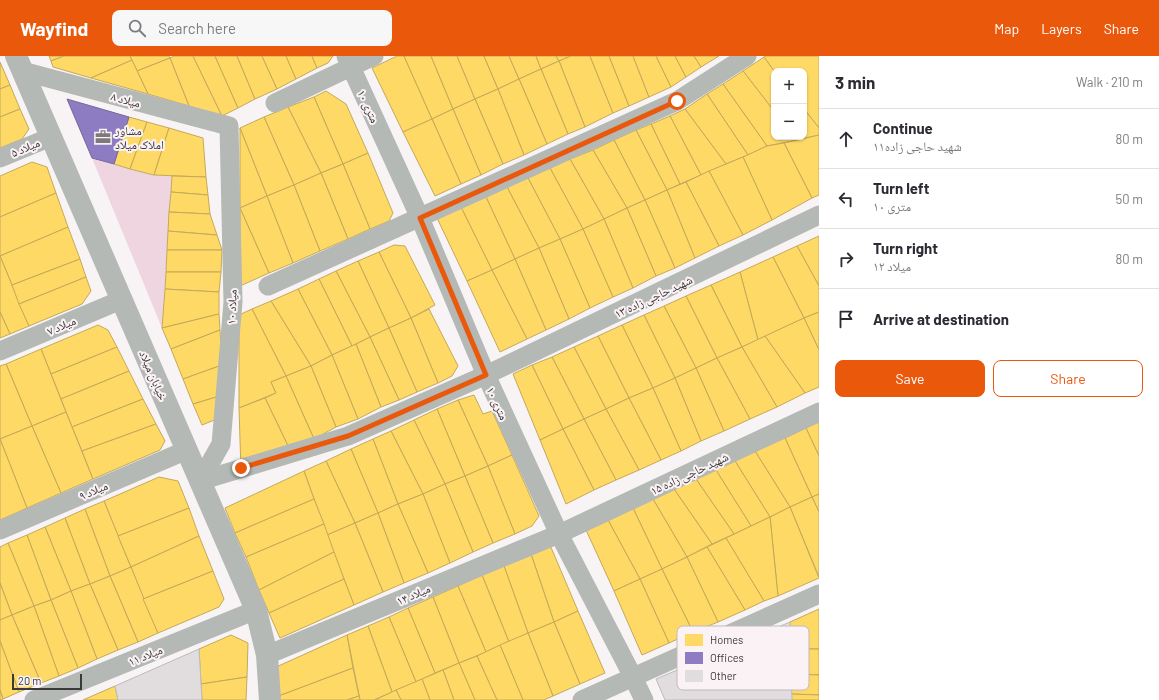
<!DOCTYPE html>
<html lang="en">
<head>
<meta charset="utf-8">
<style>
	:root { --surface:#fff; --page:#f7f7f7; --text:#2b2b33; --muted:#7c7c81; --line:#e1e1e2; --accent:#ea580c }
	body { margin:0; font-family:Barlow,"Noto Naskh Arabic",sans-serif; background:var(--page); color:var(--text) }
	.controls { position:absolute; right:12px; top:12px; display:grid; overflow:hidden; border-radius:8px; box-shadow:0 1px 3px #0004 }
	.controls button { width:36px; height:36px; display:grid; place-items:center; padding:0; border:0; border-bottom:1px solid var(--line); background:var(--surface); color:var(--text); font:20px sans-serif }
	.scale { position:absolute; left:12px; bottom:10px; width:70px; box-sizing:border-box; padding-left:4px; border:2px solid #3c393a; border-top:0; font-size:11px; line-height:14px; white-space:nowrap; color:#3c393a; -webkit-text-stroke:3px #faf2f5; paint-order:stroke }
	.stop { position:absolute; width:12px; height:12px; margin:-9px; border:3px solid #ea580c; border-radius:50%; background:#fff }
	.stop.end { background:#ea580c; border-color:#fff; box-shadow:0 1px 4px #0008 }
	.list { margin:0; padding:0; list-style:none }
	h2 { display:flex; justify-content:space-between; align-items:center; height:52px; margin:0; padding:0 16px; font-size:17px }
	h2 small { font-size:13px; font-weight:400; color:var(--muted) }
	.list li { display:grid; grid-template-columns:26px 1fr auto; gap:12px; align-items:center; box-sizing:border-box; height:60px; padding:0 16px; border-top:1px solid var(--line) }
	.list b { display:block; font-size:15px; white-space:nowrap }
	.list p { margin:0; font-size:13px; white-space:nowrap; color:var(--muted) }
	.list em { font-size:13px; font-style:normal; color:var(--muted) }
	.actions { display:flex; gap:8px; padding:12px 16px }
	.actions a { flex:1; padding:9px 0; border:1px solid var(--accent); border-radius:8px; text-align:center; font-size:14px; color:var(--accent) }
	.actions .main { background:var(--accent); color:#fff }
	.icon { flex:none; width:22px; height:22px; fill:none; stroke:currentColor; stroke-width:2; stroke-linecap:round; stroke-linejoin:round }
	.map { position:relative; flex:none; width:819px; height:644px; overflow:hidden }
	header { display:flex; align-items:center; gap:24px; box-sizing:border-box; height:56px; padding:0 20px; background:var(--accent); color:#fff }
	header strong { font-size:19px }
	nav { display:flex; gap:22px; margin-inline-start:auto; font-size:14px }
	.search { width:280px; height:36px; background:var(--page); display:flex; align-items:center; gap:10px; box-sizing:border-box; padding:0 14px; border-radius:8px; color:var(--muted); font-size:15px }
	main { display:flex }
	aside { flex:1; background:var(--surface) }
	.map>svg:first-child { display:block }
	.green { fill:#eed5df }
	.homes { fill:#ffd966; stroke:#c4a959 }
	.offices { fill:#8e7cc3; stroke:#75689a }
	.building { fill:#e1dddf; stroke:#bebabc }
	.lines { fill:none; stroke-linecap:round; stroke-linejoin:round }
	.minor { stroke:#b4b9b5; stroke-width:19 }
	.tertiary { stroke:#b4b9b5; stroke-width:22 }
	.route { stroke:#ea580c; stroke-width:5 }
	.labels { text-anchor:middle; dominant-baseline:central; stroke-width:4; stroke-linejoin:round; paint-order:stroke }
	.street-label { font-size:12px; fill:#3c393a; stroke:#faf2f5 }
	.poi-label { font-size:12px; fill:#3c393a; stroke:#faf2f5; text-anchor:start }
	.key { fill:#faf2f5; stroke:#c1babd; stroke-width:1 }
	.key-label { font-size:11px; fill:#3c393a }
</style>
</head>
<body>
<header>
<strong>Wayfind</strong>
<div class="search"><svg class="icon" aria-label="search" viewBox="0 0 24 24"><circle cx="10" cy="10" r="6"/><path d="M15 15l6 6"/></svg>Search here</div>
<nav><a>Map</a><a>Layers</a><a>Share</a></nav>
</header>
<main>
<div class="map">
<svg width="819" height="644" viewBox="0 0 819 644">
	<rect width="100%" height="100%" fill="#f8f4f6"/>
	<path class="green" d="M92 102 154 119 172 120 162 272Z"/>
	<g class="homes">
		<path d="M49 0H64L51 5Z"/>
		<path d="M64 0H130L132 4 91 22 53 11 51 5Z"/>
		<path d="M130 0H169L170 2 137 15Z"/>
		<path d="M174 0H193L222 60 189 50 170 2Z"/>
		<path d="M193 0H215L238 52 222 60Z"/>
		<path d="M215 0H237L255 43 238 52Z"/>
		<path d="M237 0H262L277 33 255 43Z"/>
		<path d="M262 0H286L296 23 277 33Z"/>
		<path d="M286 0H312L317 12 296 23Z"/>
		<path d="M312 0H333L328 7 317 12Z"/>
		<path d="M397 0H404L432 63 403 76 372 12Z"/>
		<path d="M404 0H431L453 53 432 63Z"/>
		<path d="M431 0H457L475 43 453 53Z"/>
		<path d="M457 0H484L498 33 475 43Z"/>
		<path d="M484 0H509L519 23 498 33Z"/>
		<path d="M509 0H536L541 13 519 23Z"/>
		<path d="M536 0H556L559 5 541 13Z"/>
		<path d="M556 0H571L559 5Z"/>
		<path d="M571 0H590L613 57 585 71 559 5Z"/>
		<path d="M590 0H609L629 50 613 57Z"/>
		<path d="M609 0H633L649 41 629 50Z"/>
		<path d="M633 0H656L671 31 649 41Z"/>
		<path d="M656 0H675L686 21 671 31Z"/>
		<path d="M675 0H694L701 11 686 21Z"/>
		<path d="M694 0H719L701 11Z"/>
		<path d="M766 0H819V72L804 53V15H774L764 1Z"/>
		<path d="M764 1 774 15V55L743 15Z"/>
		<path d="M170 2 189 50 148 38 137 15Z"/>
		<path d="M132 4 148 38 91 22Z"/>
		<path d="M559 5 585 71 568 78 541 13Z"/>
		<path d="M0 6 10 29 0 33Z"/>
		<path d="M541 13 568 78 547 88 519 23Z"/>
		<path d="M743 15 774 55V81H795L797 84 767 90 723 28Z"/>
		<path d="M519 23 547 88 524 99 498 33Z"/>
		<path d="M723 28 767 90 748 99 707 38Z"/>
		<path d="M10 29 20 53 0 61V33Z"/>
		<path d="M498 33 524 99 503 108 475 43Z"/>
		<path d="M326 35 346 48 368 97 343 108 314 41Z"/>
		<path d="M707 38 748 99 726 108 685 53Z"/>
		<path d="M314 41 343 108 321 117 288 51Z"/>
		<path d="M475 43 503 108 481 119 453 53Z"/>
		<path d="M288 51 321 117 294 129 264 61Z"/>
		<path d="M20 53 29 73 22 83 0 92V61Z"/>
		<path d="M453 53 481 119 461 128 432 63Z"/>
		<path d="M685 53 726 108 701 119 670 60Z"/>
		<path d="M804 53 819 72V79L797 84 795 81H804Z"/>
		<path d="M670 60 701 119 680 128 651 68Z"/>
		<path d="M129 61 147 66 130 113 114 108Z"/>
		<path d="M264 61 294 129 267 140 240 72Z"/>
		<path d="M432 63 461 128 435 140 403 76Z"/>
		<path d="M147 66 169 72 154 119 130 113Z"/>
		<path d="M651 68 680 128 667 134 636 74Z"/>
		<path d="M169 72 203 82 206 121 154 119Z"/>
		<path d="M240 72 267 140 240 152Z"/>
		<path d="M636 74 667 134 645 144 614 84Z"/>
		<path d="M819 79V139L812 142 784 87Z"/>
		<path d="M614 84 645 144 627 152 593 94Z"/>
		<path d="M784 87 812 142 772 164 743 101 767 90Z"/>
		<path d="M593 94 627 152 604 163 570 103Z"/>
		<path d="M368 97 393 157 389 165 370 173 343 108Z"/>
		<path d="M743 101 772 164 743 179 709 115Z"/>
		<path d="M570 103 604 163 583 173 550 112Z"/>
		<path d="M32 106 47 111 56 137 0 161V120Z"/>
		<path d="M343 108 370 173 348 183 321 117Z"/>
		<path d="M550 112 583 173 560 183 528 122Z"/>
		<path d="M709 115 743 179 719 190 686 126Z"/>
		<path d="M321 117 348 183 320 195 294 129Z"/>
		<path d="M172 120 206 121 208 139 171 136Z"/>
		<path d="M528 122 560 183 539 192 507 131Z"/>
		<path d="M686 126 719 190 695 202 667 134Z"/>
		<path d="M294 129 320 195 293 207 267 140Z"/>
		<path d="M507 131 539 192 515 203 486 141Z"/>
		<path d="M667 134 695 202 675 212 645 144Z"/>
		<path d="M171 136 208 139 210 158 169 156Z"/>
		<path d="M56 137 68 171 0 200V161Z"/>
		<path d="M267 140 293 207 269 217 240 152Z"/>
		<path d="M486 141 515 203 492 214 461 151Z"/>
		<path d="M645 144 675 212 656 220 627 152Z"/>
		<path d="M461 151 492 214 467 225 437 162Z"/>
		<path d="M240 152 269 217 240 230Z"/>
		<path d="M627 152 656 220 633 232 604 163Z"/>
		<path d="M169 156 210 158 217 179 168 175Z"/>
		<path d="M604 163 633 232 613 241 583 173Z"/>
		<path d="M68 171 80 203 12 229 0 200Z"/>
		<path d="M583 173 613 241 590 252 560 183Z"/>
		<path d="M168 175 217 179 222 194H167Z"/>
		<path d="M819 180V230L797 190Z"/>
		<path d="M560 183 590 252 569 263 539 192Z"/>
		<path d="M394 189 405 190 435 249 411 262 379 196Z"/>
		<path d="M797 190 819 230V256L804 262 773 201Z"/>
		<path d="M539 192 569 263 546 274 515 203Z"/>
		<path d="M167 194H222L221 216H166Z"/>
		<path d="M379 196 411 262 389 272 358 205Z"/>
		<path d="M0 200 29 270 10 278 0 256Z"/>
		<path d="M773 201 804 262 758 284 740 216Z"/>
		<path d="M80 203 86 221 19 248 12 229Z"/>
		<path d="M515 203 546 274 527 283 492 214Z"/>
		<path d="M358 205 389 272 370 281 336 215Z"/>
		<path d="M492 214 527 283 500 296 467 225Z"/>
		<path d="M336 215 370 281 352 290 319 223Z"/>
		<path d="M166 216H221L219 236 165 233Z"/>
		<path d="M740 216 758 284 742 291 711 229Z"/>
		<path d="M86 221 91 235 82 248 29 270 19 248Z"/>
		<path d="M319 223 352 290 332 299 298 233Z"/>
		<path d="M711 229 742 291 717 302 686 240Z"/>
		<path d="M165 233 219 236V258L162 272Z"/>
		<path d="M298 233 332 299 311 310 271 245Z"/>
		<path d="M686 240 717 302 696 312 664 250Z"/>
		<path d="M271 245 311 310 286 320 252 253Z"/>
		<path d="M664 250 696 312 675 322 644 259Z"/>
		<path d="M252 253 286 320 271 326 276 337 239 352V259Z"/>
		<path d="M429 253 458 310 452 320 438 327 411 262Z"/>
		<path d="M0 256 10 278 0 282Z"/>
		<path d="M819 256V294L804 262Z"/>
		<path d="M219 258 220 274 171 293 162 272Z"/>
		<path d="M644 259 675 322 653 332 622 269Z"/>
		<path d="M411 262 438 327 417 336 389 272Z"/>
		<path d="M804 262 819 294V331L805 337 765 280Z"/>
		<path d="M98 269 108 274 117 291 51 318 41 293Z"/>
		<path d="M622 269 653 332 629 342 598 280Z"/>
		<path d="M389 272 417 336 399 344 370 281Z"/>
		<path d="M220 274 222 309 183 323 171 293Z"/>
		<path d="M598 280 629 342 606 353 574 291Z"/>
		<path d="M765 280 805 337 777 351 742 291Z"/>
		<path d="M370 281 399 344 381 351 356 288Z"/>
		<path d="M356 288 381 351 358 363 332 299Z"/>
		<path d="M117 291 129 315 61 343 51 318Z"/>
		<path d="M574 291 606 353 584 363 552 301Z"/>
		<path d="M742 291 777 351 750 363 717 302Z"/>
		<path d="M41 293 66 356 32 370 6 308Z"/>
		<path d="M332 299 358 363 336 371 311 310Z"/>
		<path d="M552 301 584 363 563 373 532 309Z"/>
		<path d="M717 302 750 363 724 375 696 312Z"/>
		<path d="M6 308 32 370 0 383V310Z"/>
		<path d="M222 309 223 339 193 348 183 323Z"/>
		<path d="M532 309 563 373 540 384 513 318Z"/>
		<path d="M311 310 336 371 314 383 286 320Z"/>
		<path d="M696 312 724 375 701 385 675 322Z"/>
		<path d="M129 315 143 343 72 371 61 343Z"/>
		<path d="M286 320 314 383 290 394 265 342 276 337 271 326Z"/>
		<path d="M675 322 701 385 681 395 653 332Z"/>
		<path d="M653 332 681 395 661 404 629 342Z"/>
		<path d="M223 339 224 360 202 369 193 348Z"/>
		<path d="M474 339 483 358 492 355 512 399 488 410 458 344Z"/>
		<path d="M265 342 290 394 241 415 239 352Z"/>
		<path d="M629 342 661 404 639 414 606 353Z"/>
		<path d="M143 343 156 368 82 395 72 371Z"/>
		<path d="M458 344 488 410 465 420 437 353Z"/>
		<path d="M437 353 465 420 445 428 414 364Z"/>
		<path d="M606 353 639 414 616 424 584 363Z"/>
		<path d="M66 356 93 423 61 437 32 370Z"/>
		<path d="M584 363 616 424 594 434 563 373Z"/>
		<path d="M414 364 445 428 423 438 391 375Z"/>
		<path d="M819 366V400L806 372Z"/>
		<path d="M156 368 165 385 160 394 93 423 82 395Z"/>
		<path d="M32 370 61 437 27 452 0 383Z"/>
		<path d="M806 372 819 400V438L812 441 785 382Z"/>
		<path d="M563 373 594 434 566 448 540 384Z"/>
		<path d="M391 375 423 438 398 448 373 383Z"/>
		<path d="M785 382 812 441 790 451 755 395Z"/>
		<path d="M0 383 27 452 0 464Z"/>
		<path d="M373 383 398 448 378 457 351 393Z"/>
		<path d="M351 393 378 457 355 467 326 405Z"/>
		<path d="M755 395 790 451 770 461 735 405Z"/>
		<path d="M512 399 539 460 532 470 515 478 488 410Z"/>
		<path d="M326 405 355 467 327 479 304 415Z"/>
		<path d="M735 405 770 461 751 470 716 414Z"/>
		<path d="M488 410 515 478 493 487 465 420Z"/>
		<path d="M716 414 751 470 734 478 696 423Z"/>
		<path d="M304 415 314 443 235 477 225 452Z"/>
		<path d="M465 420 493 487 473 496 445 428Z"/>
		<path d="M159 421 178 425 189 452 118 480 104 445Z"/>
		<path d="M696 423 734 478 712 488 674 433Z"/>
		<path d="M445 428 473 496 450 507 423 438Z"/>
		<path d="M674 433 712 488 687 501 653 443Z"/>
		<path d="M423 438 450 507 428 517 398 448Z"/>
		<path d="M819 438V456L812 441Z"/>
		<path d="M812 441 819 456V521L790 451Z"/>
		<path d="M314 443 324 468 246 501 235 477Z"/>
		<path d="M653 443 687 501 662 513 633 452Z"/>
		<path d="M104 445 131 511 110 520 85 453Z"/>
		<path d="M398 448 428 517 404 527 378 457Z"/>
		<path d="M790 451 819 522 778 540 770 461Z"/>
		<path d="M189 452 199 480 131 511 118 480Z"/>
		<path d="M633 452 662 513 640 523 608 464Z"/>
		<path d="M85 453 110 520 90 528 65 462Z"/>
		<path d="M378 457 404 527 383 536 355 467Z"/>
		<path d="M770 461 778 540 764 545 726 482Z"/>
		<path d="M65 462 90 528 71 535 45 471Z"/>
		<path d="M608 464 640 523 614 535 586 474Z"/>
		<path d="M355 467 383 536 354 549 327 479Z"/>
		<path d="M324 468 334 496 259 534 246 501Z"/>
		<path d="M45 471 71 535 51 544 27 479Z"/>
		<path d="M27 479 51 544 34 550 8 487Z"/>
		<path d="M199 480 213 515 143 543 131 511Z"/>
		<path d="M726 482 764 545 745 554 707 491Z"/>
		<path d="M8 487 34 550 12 559 0 527V491Z"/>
		<path d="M550 489 578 555 554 566 531 498Z"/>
		<path d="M707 491 745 554 718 566 687 501Z"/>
		<path d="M334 496 344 523 269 557 259 534Z"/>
		<path d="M531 498 554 566 528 577 504 510Z"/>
		<path d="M687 501 718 566 693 576 662 513Z"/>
		<path d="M504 510 528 577 509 586 482 519Z"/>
		<path d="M131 511 158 577 138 586 110 520Z"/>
		<path d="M662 513 693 576 669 587 640 523Z"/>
		<path d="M213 515 224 543 219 551 158 577 143 543Z"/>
		<path d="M482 519 509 586 486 596 458 530Z"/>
		<path d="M110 520 138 586 118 594 90 528Z"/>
		<path d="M344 523 354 549 280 582 269 557Z"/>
		<path d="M640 523 669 587 642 599 614 535Z"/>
		<path d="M0 527 12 559 0 564Z"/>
		<path d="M90 528 118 594 97 603 71 535Z"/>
		<path d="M458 530 486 596 459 607 433 541Z"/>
		<path d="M71 535 97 603 78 612 51 544Z"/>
		<path d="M433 541 459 607 435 617 408 552Z"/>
		<path d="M51 544 78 612 59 620 34 550Z"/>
		<path d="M34 550 59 620 41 627 12 559Z"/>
		<path d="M408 552 435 617 416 626 389 561Z"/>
		<path d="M819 553V593H791L790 566Z"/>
		<path d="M578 555 605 617 580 628 554 566Z"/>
		<path d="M12 559 41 627 19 636 0 585V564Z"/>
		<path d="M389 561 416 626 392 636 368 570Z"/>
		<path d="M554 566 580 628 553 640 528 577Z"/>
		<path d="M368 570 392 636 374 644H360L347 579Z"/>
		<path d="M528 577 553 640 544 644H523L500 589Z"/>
		<path d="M231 579 248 587 247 621 201 628 199 593Z"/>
		<path d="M347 579 353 612 276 641 274 612Z"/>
		<path d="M0 585 19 636 3 643 0 634Z"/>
		<path d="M500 589 523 644H497L477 600Z"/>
		<path d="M791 593H819V619L791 618Z"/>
		<path d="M477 600 497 644H475L459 607Z"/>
		<path d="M459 607 475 644H454L443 614Z"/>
		<path d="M353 612 359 640 347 644H276V641Z"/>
		<path d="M443 614 454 644H430L422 623Z"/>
		<path d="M791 618 819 619V639L791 638Z"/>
		<path d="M247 621 246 644H202L201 628Z"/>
		<path d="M422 623 430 644H401L396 634Z"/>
		<path d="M115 630 118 644H83Z"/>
		<path d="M0 634 3 643 1 644H0Z"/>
		<path d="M396 634 401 644H375Z"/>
		<path d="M791 638 819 639V644H792Z"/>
		<path d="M359 640 360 644H347Z"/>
	</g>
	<path class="offices" d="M67 43 129 61 114 108 92 102Z"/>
	<g class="building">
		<path d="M790 566 792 644H665L656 623Z"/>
		<path d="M199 593 202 644H118L115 630Z"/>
	</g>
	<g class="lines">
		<g class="minor">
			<path d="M346 0 420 162 486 319 559 478 633 621 644 644"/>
			<path d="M22 15 229 70 233 246 221 388 200 425"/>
			<path d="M275 47 374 0"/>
			<path d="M0 102 51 81"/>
			<path d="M268 230 677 45 747 0"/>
			<path d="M0 295 121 244"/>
			<path d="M200 425 348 380 486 319 819 159"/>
			<path d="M0 474 187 394"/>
			<path d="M267 599 559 478 819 356"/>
			<path d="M34 644 256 554"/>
			<path d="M582 644 819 538"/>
		</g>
		<path class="tertiary" d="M16 0 256 554 267 599 270 644"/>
	</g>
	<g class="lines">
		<path class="route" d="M241 412 348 380 486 319 420 162 677 45"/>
	</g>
	<defs>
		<symbol id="office-bare" viewBox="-9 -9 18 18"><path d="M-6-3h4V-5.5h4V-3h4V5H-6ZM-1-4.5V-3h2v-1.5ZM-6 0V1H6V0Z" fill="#7e7a7c" stroke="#faf2f5" stroke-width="2.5" paint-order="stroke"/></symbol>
	</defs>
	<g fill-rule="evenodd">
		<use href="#office-bare" x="92" y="70" width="22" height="22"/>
	</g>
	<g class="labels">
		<g class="street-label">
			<text transform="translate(126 43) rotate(15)">میلاد ۸</text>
			<text transform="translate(369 50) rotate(65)">۱۰ متری</text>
			<text transform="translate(25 91) rotate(-23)">میلاد ۵</text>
			<text transform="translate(653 240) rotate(-25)">شهید حاجی زاده ۱۳</text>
			<text transform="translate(231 251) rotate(-88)">میلاد ۱۰</text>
			<text transform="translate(61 269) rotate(-23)">میلاد ۷</text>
			<text transform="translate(154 319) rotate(67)">خیابان میلاد</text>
			<text transform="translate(498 347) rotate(65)">۱۰ متری</text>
			<text transform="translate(689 417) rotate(-25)">شهید حاجی زاده ۱۵</text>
			<text transform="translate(93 434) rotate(-23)">میلاد ۹</text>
			<text transform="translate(413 538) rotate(-23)">میلاد ۱۴</text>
			<text transform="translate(145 599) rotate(-22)">میلاد ۱۱</text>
		</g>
		<g class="poi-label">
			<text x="115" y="74">مشاور<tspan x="115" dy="14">املاک میلاد</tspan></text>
		</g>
	</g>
	<rect x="677" y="570" width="132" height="64" rx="6" class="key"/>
	<rect x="685" y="578" width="18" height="12" fill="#ffd966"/>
	<rect x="685" y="596" width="18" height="12" fill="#8e7cc3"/>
	<rect x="685" y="614" width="18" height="12" fill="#e1dddf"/>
	<g class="key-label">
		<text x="710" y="588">Homes</text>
		<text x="710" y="606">Offices</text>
		<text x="710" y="624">Other</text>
	</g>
</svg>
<div class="controls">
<button>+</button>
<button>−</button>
</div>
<div class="scale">20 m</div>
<div class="stop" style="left:677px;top:45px"></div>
<div class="stop end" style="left:241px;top:412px"></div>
</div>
<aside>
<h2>3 min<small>Walk · 210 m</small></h2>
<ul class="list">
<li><svg class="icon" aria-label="ahead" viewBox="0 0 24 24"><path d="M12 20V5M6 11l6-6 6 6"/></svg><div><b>Continue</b><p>شهید حاجی زاده۱۱</p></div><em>80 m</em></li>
<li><svg class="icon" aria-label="left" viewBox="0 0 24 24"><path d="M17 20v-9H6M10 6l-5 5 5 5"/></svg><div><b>Turn left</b><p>۱۰ متری</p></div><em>50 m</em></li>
<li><svg class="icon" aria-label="right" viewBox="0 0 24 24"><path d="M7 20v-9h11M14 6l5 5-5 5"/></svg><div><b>Turn right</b><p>میلاد ۱۲</p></div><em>80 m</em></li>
<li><svg class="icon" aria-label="arrive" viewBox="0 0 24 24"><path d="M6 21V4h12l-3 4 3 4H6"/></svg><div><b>Arrive at destination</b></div></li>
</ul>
<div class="actions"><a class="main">Save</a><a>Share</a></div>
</aside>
</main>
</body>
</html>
